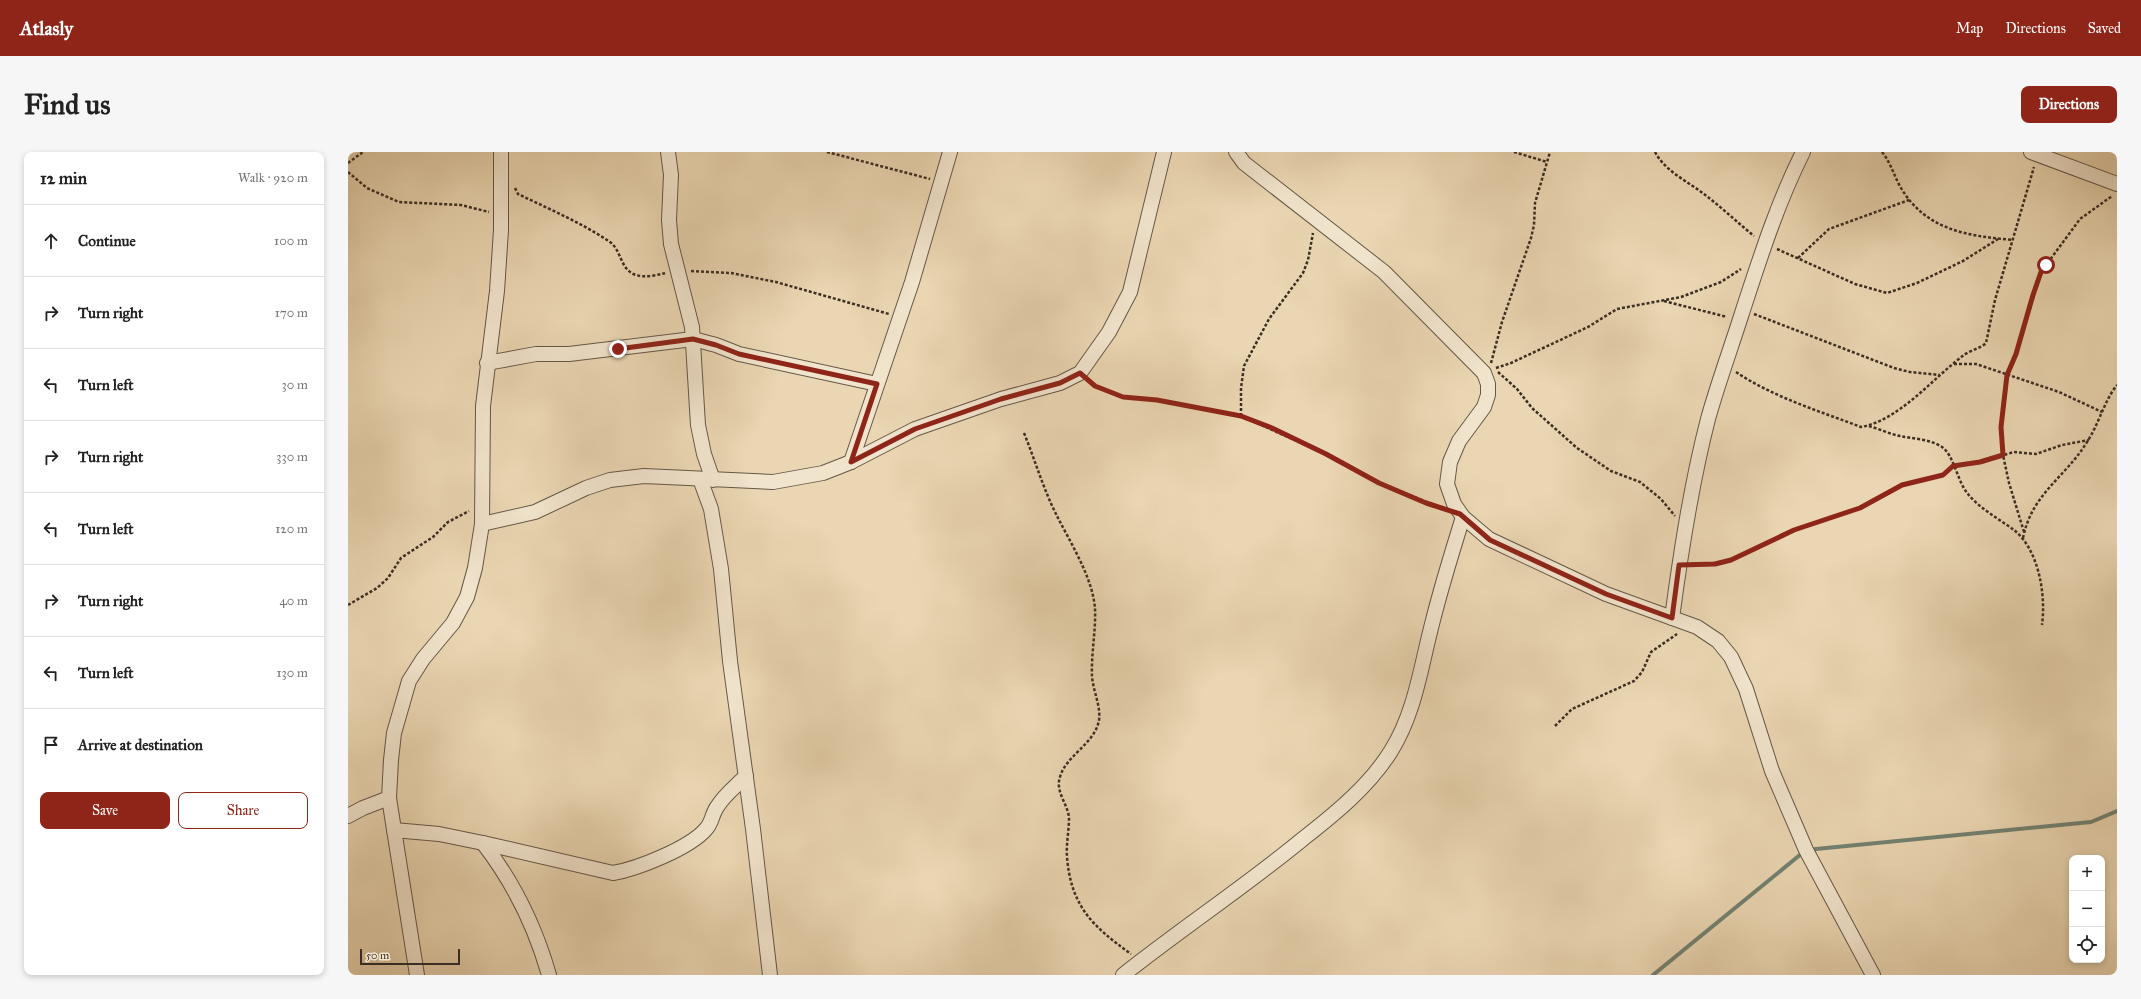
<!DOCTYPE html>
<html lang="en">
<head>
<meta charset="utf-8">
<style>
	:root { --surface:#fff; --page:#f6f6f6; --text:#222; --muted:#767676; --line:#e0e0e0; --accent:#8f2418 }
	body { margin:0; font-family:"IM FELL Great Primer",serif; background:var(--page); color:var(--text) }
	.controls { position:absolute; right:12px; bottom:12px; display:grid; overflow:hidden; border-radius:8px; box-shadow:0 2px 6px #0003 }
	.controls button { width:36px; height:36px; display:grid; place-items:center; padding:0; border:0; border-bottom:1px solid var(--line); background:var(--surface); color:var(--text); font:20px sans-serif }
	.scale { position:absolute; left:12px; bottom:10px; width:100px; box-sizing:border-box; padding-left:4px; border:2px solid #3a2e23; border-top:0; font-size:11px; line-height:14px; white-space:nowrap; color:#3a2e23; -webkit-text-stroke:3px #f1e4cd; paint-order:stroke }
	.stop { position:absolute; width:12px; height:12px; margin:-9px; border:3px solid #8f2418; border-radius:50%; background:#fff }
	.stop.end { background:#8f2418; border-color:#fff; box-shadow:0 1px 4px #0008 }
	.list { margin:0; padding:0; list-style:none }
	h2 { display:flex; justify-content:space-between; align-items:center; height:52px; margin:0; padding:0 16px; font-size:17px }
	h2 small { font-size:13px; font-weight:400; color:var(--muted) }
	.list li { display:grid; grid-template-columns:26px 1fr auto; gap:12px; align-items:center; box-sizing:border-box; height:72px; padding:0 16px; border-top:1px solid var(--line) }
	.list b { display:block; font-size:15px; white-space:nowrap }
	.list em { font-size:13px; font-style:normal; color:var(--muted) }
	.actions { display:flex; gap:8px; padding:12px 16px }
	.actions a { flex:1; padding:9px 0; border:1px solid var(--accent); border-radius:8px; text-align:center; font-size:14px; color:var(--accent) }
	.actions .main { background:var(--accent); color:#fff }
	.icon { flex:none; width:22px; height:22px; fill:none; stroke:currentColor; stroke-width:2; stroke-linecap:round; stroke-linejoin:round }
	.map { position:relative; flex:none; width:1769px; height:823px; overflow:hidden; border-radius:8px }
	header { display:flex; align-items:center; gap:24px; box-sizing:border-box; height:56px; padding:0 20px; background:var(--accent); color:#fff }
	header strong { font-size:19px }
	nav { display:flex; gap:22px; margin-inline-start:auto; font-size:14px }
	.intro { display:flex; align-items:center; justify-content:space-between; box-sizing:border-box; height:96px; padding:0 24px }
	h1 { margin:0; font-size:28px }
	.button { padding:10px 18px; border-radius:8px; background:var(--accent); color:#fff; font-size:14px; font-weight:700 }
	main { display:flex; gap:24px; padding:0 24px }
	aside { flex:1; background:var(--surface); border-radius:8px; box-shadow:0 2px 6px #0003 }
	.map>svg:first-child { display:block }
	.lines { fill:none; stroke-linecap:round; stroke-linejoin:round }
	.stream { stroke:#738272; stroke-width:4 }
	.street-casing { stroke:#665847; stroke-width:16 }
	.path { stroke:#3a2e23; stroke-width:2.5; stroke-dasharray:3 2; stroke-linecap:butt }
	.street { stroke:#f1e4cd; stroke-width:14 }
	.route { stroke:#8f2418; stroke-width:5 }
</style>
</head>
<body>
<header>
<strong>Atlasly</strong>
<nav><a>Map</a><a>Directions</a><a>Saved</a></nav>
</header>
<div class="intro"><h1>Find us</h1><a class="button">Directions</a></div>
<main>
<aside>
<h2>12 min<small>Walk · 920 m</small></h2>
<ul class="list">
<li><svg class="icon" aria-label="ahead" viewBox="0 0 24 24"><path d="M12 20V5M6 11l6-6 6 6"/></svg><div><b>Continue</b></div><em>100 m</em></li>
<li><svg class="icon" aria-label="right" viewBox="0 0 24 24"><path d="M7 20v-9h11M14 6l5 5-5 5"/></svg><div><b>Turn right</b></div><em>170 m</em></li>
<li><svg class="icon" aria-label="left" viewBox="0 0 24 24"><path d="M17 20v-9H6M10 6l-5 5 5 5"/></svg><div><b>Turn left</b></div><em>30 m</em></li>
<li><svg class="icon" aria-label="right" viewBox="0 0 24 24"><path d="M7 20v-9h11M14 6l5 5-5 5"/></svg><div><b>Turn right</b></div><em>330 m</em></li>
<li><svg class="icon" aria-label="left" viewBox="0 0 24 24"><path d="M17 20v-9H6M10 6l-5 5 5 5"/></svg><div><b>Turn left</b></div><em>120 m</em></li>
<li><svg class="icon" aria-label="right" viewBox="0 0 24 24"><path d="M7 20v-9h11M14 6l5 5-5 5"/></svg><div><b>Turn right</b></div><em>40 m</em></li>
<li><svg class="icon" aria-label="left" viewBox="0 0 24 24"><path d="M17 20v-9H6M10 6l-5 5 5 5"/></svg><div><b>Turn left</b></div><em>130 m</em></li>
<li><svg class="icon" aria-label="arrive" viewBox="0 0 24 24"><path d="M6 21V4h12l-3 4 3 4H6"/></svg><div><b>Arrive at destination</b></div></li>
</ul>
<div class="actions"><a class="main">Save</a><a>Share</a></div>
</aside>
<div class="map">
<svg width="1769" height="823" viewBox="0 0 1769 823">
	<rect width="100%" height="100%" fill="#ead6b2"/>
	<filter id="stains"><feTurbulence type="fractalNoise" baseFrequency=".005" numOctaves="4"/><feColorMatrix values="0 0 0 0 .2 0 0 0 0 .09 0 0 0 0 .02 0 0 0 .5 -.17"/></filter>
	<radialGradient id="worn" r=".72"><stop offset=".6" stop-color="#630" stop-opacity="0"/><stop offset="1" stop-color="#630" stop-opacity=".3"/></radialGradient>
	<g class="lines">
		<path class="stream" d="M1305 823 1458 698 1743 670 1769 659"/>
		<defs>
			<g id="street">
				<path d="M320 0 323 23 321 68 323 92 344 175 350 273 356 302 365 328"/>
				<path d="M888 0 896 11 1036 120 1136 221 1140 232V243L1136 255 1111 289 1102 310 1099 332 1106 352 1115 365 1141 387 1258 442 1349 475 1370 489 1383 505 1398 537 1424 619 1458 698 1525 823"/>
				<path d="M1683 0 1769 32"/>
				<path d="M139 211 188 202H221L345 187 368 193 391 202 529 232"/>
				<path d="M503 310 564 130 602 0"/>
				<path d="M352 327 363 357 373 417 382 509 405 677 422 823"/>
				<path d="M134 372 187 360 238 336 262 328 296 324 425 330 475 321 503 310 567 277 653 247 712 231 732 221 761 180 782 140 816 0"/>
				<path d="M1324 466C1333 399 1343 333 1360 267 1370 231 1383 196 1394 161 1412 106 1429 52 1455 0"/>
				<path d="M0 664 15 656 41 646"/>
				<path d="M46 678 91 682 135 691 265 721C289 717 342 696 358 677 364 671 364 662 369 655 376 643 388 634 398 624"/>
				<path d="M135 691C166 731 187 774 201 823"/>
				<path d="M69 823 41 646 43 608 46 581 61 529 75 507 105 471 119 445 127 416 134 372 135 254 149 139 153 78V0"/>
				<path d="M775 823C834 776 898 734 956 686 988 661 1022 633 1043 599 1067 561 1073 514 1084 472 1093 436 1104 400 1115 365"/>
			</g>
		</defs>
		<use href="#street" class="street-casing"/>
		<g class="path">
			<path d="M479 0 582 27"/>
			<path d="M1166 0 1199 10"/>
			<path d="M1307 0C1317 19 1339 29 1356 42 1373 55 1389 70 1406 84"/>
			<path d="M1534 0C1543 11 1546 24 1553 36 1578 78 1619 84 1665 88"/>
			<path d="M0 11 15 0"/>
			<path d="M0 20 19 36 51 50 113 53 141 60"/>
			<path d="M167 36 170 42C201 57 234 71 262 90 274 99 272 118 288 123 297 126 309 123 318 121"/>
			<path d="M1429 97 1507 132 1539 141 1569 131 1615 109 1650 87"/>
			<path d="M1450 106 1481 77 1561 48"/>
			<path d="M343 119 383 121 428 130 541 162"/>
			<path d="M1316 149 1379 165"/>
			<path d="M1406 162 1546 216 1562 220 1592 223"/>
			<path d="M1143 211 1154 170 1183 86 1186 73 1187 51 1202 0"/>
			<path d="M1606 212H1628L1637 215 1711 240 1754 260"/>
			<path d="M1148 216 1163 211 1240 175 1269 157 1333 145 1373 130 1393 117"/>
			<path d="M1150 220 1169 237 1184 256 1229 296 1263 319 1292 330 1313 347 1327 364"/>
			<path d="M1388 220C1425 245 1471 259 1513 275 1552 268 1586 225 1616 203 1623 198 1633 196 1638 191L1647 148 1686 15"/>
			<path d="M741 229 747 234 775 245 809 248 893 264 978 302 1031 331 1094 356"/>
			<path d="M893 264V236L896 214 921 167 955 121 960 108 965 81"/>
			<path d="M1521 274C1531 277 1542 282 1552 284 1566 287 1582 287 1594 295 1606 303 1609 329 1620 342 1631 356 1651 367 1666 378 1691 398 1698 443 1694 473"/>
			<path d="M676 281C687 308 695 336 708 362 722 390 745 426 747 457 748 479 743 502 744 524 745 539 753 554 751 568 747 592 718 603 712 625 707 640 720 652 721 666 721 679 718 692 719 705 723 754 744 774 783 802"/>
			<path d="M1676 380 1661 331 1655 303 1653 275 1659 223 1668 203 1693 120 1732 67 1764 44"/>
			<path d="M1675 386C1684 341 1717 326 1739 290 1751 272 1756 249 1769 233"/>
			<path d="M1344 412 1367 411 1383 408 1445 378 1512 356 1554 333 1595 323 1605 314 1632 310 1666 300 1688 302 1714 293 1741 288"/>
			<path d="M0 453 29 436 40 426 53 406 85 385 100 370 121 359"/>
			<path d="M1207 574 1224 557 1286 529 1294 520 1303 500 1329 482"/>
		</g>
		<use href="#street" class="street"/>
	</g>
	<g class="lines">
		<path class="route" d="M270 197 345 187 368 193 391 202 529 232 503 310 567 277 653 247 712 231 732 221 747 234 775 245 809 248 893 264 924 276 978 302 1031 331 1078 351 1112 362 1142 388 1258 442 1324 466 1331 413 1367 412 1383 408 1446 378 1512 356 1554 333 1595 323 1605 314 1632 310 1655 303 1653 275 1659 223 1668 202 1685 143 1693 120 1698 113"/>
	</g>
	<rect width="100%" height="100%" filter="url(#stains)"/>
	<rect width="100%" height="100%" fill="url(#worn)"/>
</svg>
<div class="controls">
<button>+</button>
<button>−</button>
<button><svg class="icon" aria-label="locate" viewBox="0 0 24 24"><circle cx="12" cy="12" r="6"/><path d="M12 2v4M12 18v4M2 12h4M18 12h4"/></svg></button>
</div>
<div class="scale">50 m</div>
<div class="stop" style="left:1698px;top:113px"></div>
<div class="stop end" style="left:270px;top:197px"></div>
</div>
</main>
</body>
</html>
